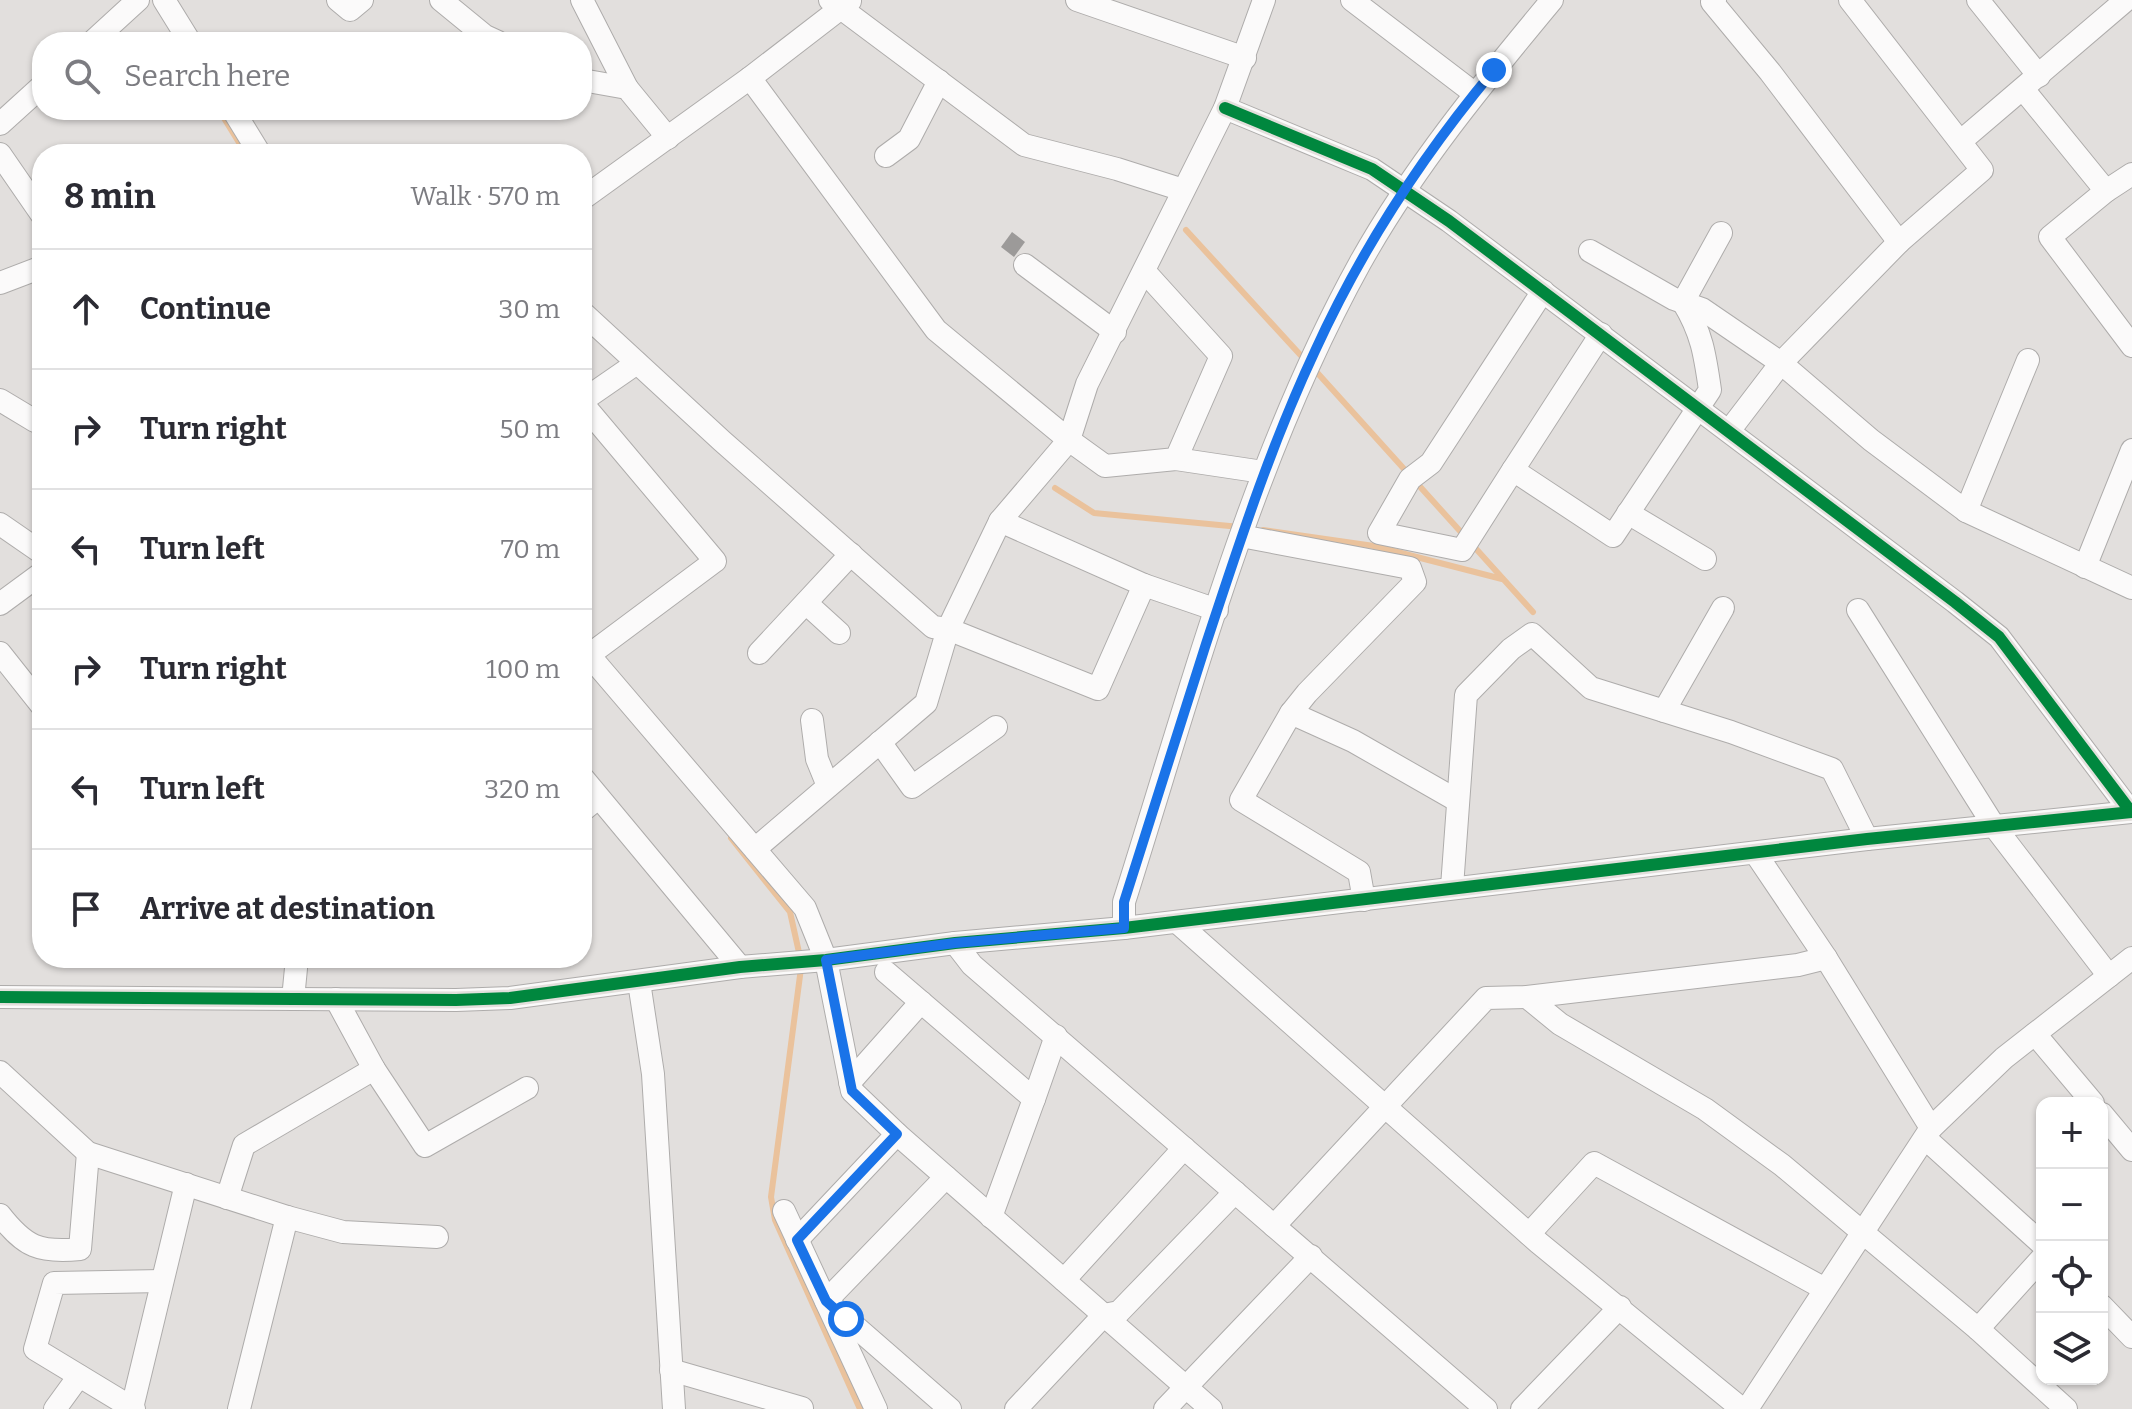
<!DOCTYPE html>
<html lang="en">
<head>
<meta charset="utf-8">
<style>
	:root { --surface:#fff; --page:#f2f2f3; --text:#2b2b33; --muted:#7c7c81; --line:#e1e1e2 }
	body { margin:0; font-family:Bitter,serif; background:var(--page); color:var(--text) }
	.controls { position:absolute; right:24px; bottom:24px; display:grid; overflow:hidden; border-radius:16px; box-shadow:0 2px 6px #0004 }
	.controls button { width:72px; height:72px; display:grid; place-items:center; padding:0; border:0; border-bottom:2px solid var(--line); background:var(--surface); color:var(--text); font:40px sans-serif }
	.stop { position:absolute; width:24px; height:24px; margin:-18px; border:6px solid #1a73e8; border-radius:50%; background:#fff }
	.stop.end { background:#1a73e8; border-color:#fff; box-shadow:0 2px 8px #0008 }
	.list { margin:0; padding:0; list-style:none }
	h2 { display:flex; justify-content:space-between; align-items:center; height:104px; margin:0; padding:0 32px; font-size:34px }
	h2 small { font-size:26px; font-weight:400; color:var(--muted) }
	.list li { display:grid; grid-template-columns:52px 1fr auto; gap:24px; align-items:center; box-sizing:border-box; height:120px; padding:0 32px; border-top:2px solid var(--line) }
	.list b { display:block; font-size:30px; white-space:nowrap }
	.list em { font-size:26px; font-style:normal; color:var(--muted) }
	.icon { flex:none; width:44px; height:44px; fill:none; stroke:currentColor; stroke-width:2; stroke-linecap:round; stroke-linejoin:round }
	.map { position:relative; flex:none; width:2132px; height:1409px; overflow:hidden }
	.search { position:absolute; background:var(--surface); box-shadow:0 2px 6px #0004; left:32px; top:32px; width:560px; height:88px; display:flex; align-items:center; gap:20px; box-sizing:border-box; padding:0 28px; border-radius:32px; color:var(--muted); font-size:30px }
	.panel { position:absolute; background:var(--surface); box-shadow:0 2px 6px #0004; left:32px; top:144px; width:560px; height:824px; border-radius:32px }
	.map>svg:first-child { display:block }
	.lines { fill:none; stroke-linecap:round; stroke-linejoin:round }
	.stream { stroke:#eac29c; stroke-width:6 }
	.building { fill:#9c9a99 }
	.minor-casing { stroke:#aeacab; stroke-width:24 }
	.minor { stroke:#fbfafa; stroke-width:22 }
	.cycleway-casing { stroke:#e3dfdc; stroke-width:17 }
	.cycleway { stroke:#00873e; stroke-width:12 }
	.route { stroke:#1a73e8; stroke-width:10 }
</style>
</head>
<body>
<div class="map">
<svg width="2132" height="1409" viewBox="0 0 2132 1409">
	<rect width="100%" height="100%" fill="#e2dfdd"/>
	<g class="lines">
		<g class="stream">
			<path d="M219 110 246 154"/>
			<path d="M1186 230 1305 360"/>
			<path d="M1313 368 1533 612"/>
			<path d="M1055 488 1094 513 1240 527"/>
			<path d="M1263 530 1374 546 1502 579"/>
			<path d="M731 838 790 912 800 957"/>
			<path d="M801 968 771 1197 775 1220 860 1409"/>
		</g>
	</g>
	<path class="building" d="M1012 232 1025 242 1014 257 1001 247Z"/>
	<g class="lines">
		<defs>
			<g id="minor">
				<path d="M164 0 190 42"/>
				<path d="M338 0 350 10 362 0"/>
				<path d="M441 0 485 36 498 42"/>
				<path d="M582 0 627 88"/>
				<path d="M830 0 1024 145 1117 169 1183 190"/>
				<path d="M1077 0 1245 58"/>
				<path d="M1352 0 1474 93"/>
				<path d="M1715 0 1712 2 1770 72 1899 242"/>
				<path d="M1978 0 2039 76"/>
				<path d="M92 42 138 0"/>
				<path d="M750 78 936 330 1069 440 1087 384 1225 108 1264 0"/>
				<path d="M582 80 627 88 668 138"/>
				<path d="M2023 89 2106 191"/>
				<path d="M1225 108 1372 169 1449 221 1955 602 1999 637 2131 812"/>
				<path d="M233 110 260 154"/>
				<path d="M0 124 42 86"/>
				<path d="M1961 141 2126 0"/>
				<path d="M0 154 42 215"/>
				<path d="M886 156 909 139 939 81"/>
				<path d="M2132 174 2106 191 2050 237 2132 346"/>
				<path d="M582 199 750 78 850 1"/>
				<path d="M1590 251 1674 299 1702 309 1781 363 1871 440 1966 511 2132 588"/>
				<path d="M1025 265 1115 332"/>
				<path d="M0 283 42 267"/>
				<path d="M582 312 722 441 933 627 948 629 1098 689 1144 585 1000 521"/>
				<path d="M1601 334 1513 470 1613 536 1710 390C1705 355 1702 333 1683 302L1721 233"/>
				<path d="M0 400 35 421 42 415"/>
				<path d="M582 401 637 363"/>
				<path d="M582 403 715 561 589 655"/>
				<path d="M1729 431 1781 363 1899 242 1982 170 1850 0"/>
				<path d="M1176 459 1263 472"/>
				<path d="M1513 470 1462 550 1379 533 1410 479 1431 463 1543 291"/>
				<path d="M1966 511 2028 360"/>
				<path d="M1628 513 1705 559"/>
				<path d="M0 524 42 553"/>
				<path d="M1241 536 1410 568 1415 582 1307 693 1291 713"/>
				<path d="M2085 567 2132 450"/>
				<path d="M1144 585 1217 610"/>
				<path d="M806 603 839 633"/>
				<path d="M0 604 42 573"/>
				<path d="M1858 610 1994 826 2109 976"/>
				<path d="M582 647 805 908 826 960 852 1091 897 1134 1211 1409"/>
				<path d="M0 653 42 706"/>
				<path d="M759 653 851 554"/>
				<path d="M1664 711 1723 608"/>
				<path d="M812 720 817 759 828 786"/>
				<path d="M880 742 912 787 996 727"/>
				<path d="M582 777 740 967"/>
				<path d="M582 811 598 798"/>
				<path d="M755 849 926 703 948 629 1000 521 1069 440 1105 466 1176 459 1221 356 1145 272"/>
				<path d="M1756 854 1826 958 1931 1128"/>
				<path d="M1452 887 1466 695 1511 649 1532 634 1591 688 1731 732 1832 769 1867 839"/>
				<path d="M1364 900 1359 872 1241 800 1291 713 1353 741 1458 801"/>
				<path d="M1177 922 1539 1243 1742 1409"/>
				<path d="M1124 928V902C1192 688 1251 460 1360 263 1413 168 1483 83 1552 0"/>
				<path d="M955 943 972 965 1486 1409"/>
				<path d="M886 972 1034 1099 1056 1036"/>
				<path d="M639 982 653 1074 674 1409"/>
				<path d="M0 997 456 1000 510 998 740 967 826 960 955 943 1124 928 1867 839 2132 812"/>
				<path d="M1527 997 1560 1024 1705 1109 1782 1165 1978 1329 2066 1409"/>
				<path d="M293 999 297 958"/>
				<path d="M336 999 374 1069 425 1146 527 1088"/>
				<path d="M2035 1034 2093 1103"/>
				<path d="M0 1072 88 1153 287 1217 343 1232 437 1237"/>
				<path d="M850 1082 921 1002"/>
				<path d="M2102 1114 2132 1150"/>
				<path d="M1926 1139 2042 1244"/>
				<path d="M946 1177 826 1301 950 1409"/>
				<path d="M227 1198 244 1145 374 1069"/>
				<path d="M784 1211 876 1409"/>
				<path d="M0 1215C25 1247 39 1253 80 1249L88 1153"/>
				<path d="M991 1217 1034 1099"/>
				<path d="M1274 1226 1486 998 1527 997 1798 965 1826 958"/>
				<path d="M1529 1234 1594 1163 1825 1289"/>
				<path d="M797 1240 897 1134"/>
				<path d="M1064 1280 1184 1148"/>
				<path d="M2102 1306 2132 1337"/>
				<path d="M1978 1329 2042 1258"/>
				<path d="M671 1370 802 1408"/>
				<path d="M132 1408 186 1184"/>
				<path d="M55 1409 79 1376"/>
				<path d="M134 1409 35 1349 54 1283 162 1281"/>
				<path d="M239 1409 287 1217"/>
				<path d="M1016 1409 1104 1315 1119 1312 1235 1192"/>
				<path d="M1165 1409 1311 1256"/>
				<path d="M1522 1409 1620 1307"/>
				<path d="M1747 1409 1931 1128 2004 1058 2132 958"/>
			</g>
		</defs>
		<use href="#minor" class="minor-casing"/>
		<use href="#minor" class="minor"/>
		<defs>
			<g id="cycleway">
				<path d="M1225 108 1372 169 1449 221 1955 602 1999 637 2131 812"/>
				<path d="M0 997 456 1000 510 998 740 967 826 960 955 943 1124 928 1867 839 2132 812"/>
			</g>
		</defs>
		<use href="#cycleway" class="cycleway-casing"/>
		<use href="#cycleway" class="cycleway"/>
	</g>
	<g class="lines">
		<path class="route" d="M846 1319 826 1301 797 1240 897 1134 852 1091 826 960 955 943 1124 928V902C1151 817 1178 732 1205 647 1238 547 1270 447 1315 351 1361 250 1423 155 1494 70"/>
	</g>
</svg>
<div class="controls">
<button>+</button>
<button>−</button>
<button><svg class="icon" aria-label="locate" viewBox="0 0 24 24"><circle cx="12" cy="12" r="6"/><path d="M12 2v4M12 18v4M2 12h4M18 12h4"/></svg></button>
<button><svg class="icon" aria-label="layers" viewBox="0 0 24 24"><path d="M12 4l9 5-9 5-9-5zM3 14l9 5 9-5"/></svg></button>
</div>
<div class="stop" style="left:846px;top:1319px"></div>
<div class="stop end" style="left:1494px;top:70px"></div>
<div class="search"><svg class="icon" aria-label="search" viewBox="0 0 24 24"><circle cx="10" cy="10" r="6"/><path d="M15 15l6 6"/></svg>Search here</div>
<section class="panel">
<h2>8 min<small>Walk · 570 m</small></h2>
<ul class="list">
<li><svg class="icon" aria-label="ahead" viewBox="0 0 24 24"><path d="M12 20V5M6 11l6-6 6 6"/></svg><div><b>Continue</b></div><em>30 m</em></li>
<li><svg class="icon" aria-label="right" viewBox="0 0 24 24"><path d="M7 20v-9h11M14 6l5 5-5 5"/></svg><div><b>Turn right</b></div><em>50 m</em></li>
<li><svg class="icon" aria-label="left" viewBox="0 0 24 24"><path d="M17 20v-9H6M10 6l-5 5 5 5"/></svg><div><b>Turn left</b></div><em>70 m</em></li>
<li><svg class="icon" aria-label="right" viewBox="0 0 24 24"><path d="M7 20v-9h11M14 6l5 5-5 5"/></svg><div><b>Turn right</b></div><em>100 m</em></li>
<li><svg class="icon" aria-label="left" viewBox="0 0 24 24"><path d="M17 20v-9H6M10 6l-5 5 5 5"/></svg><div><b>Turn left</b></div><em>320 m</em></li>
<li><svg class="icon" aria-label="arrive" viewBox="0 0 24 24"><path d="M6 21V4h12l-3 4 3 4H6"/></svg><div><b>Arrive at destination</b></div></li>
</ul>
</section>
</div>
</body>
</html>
